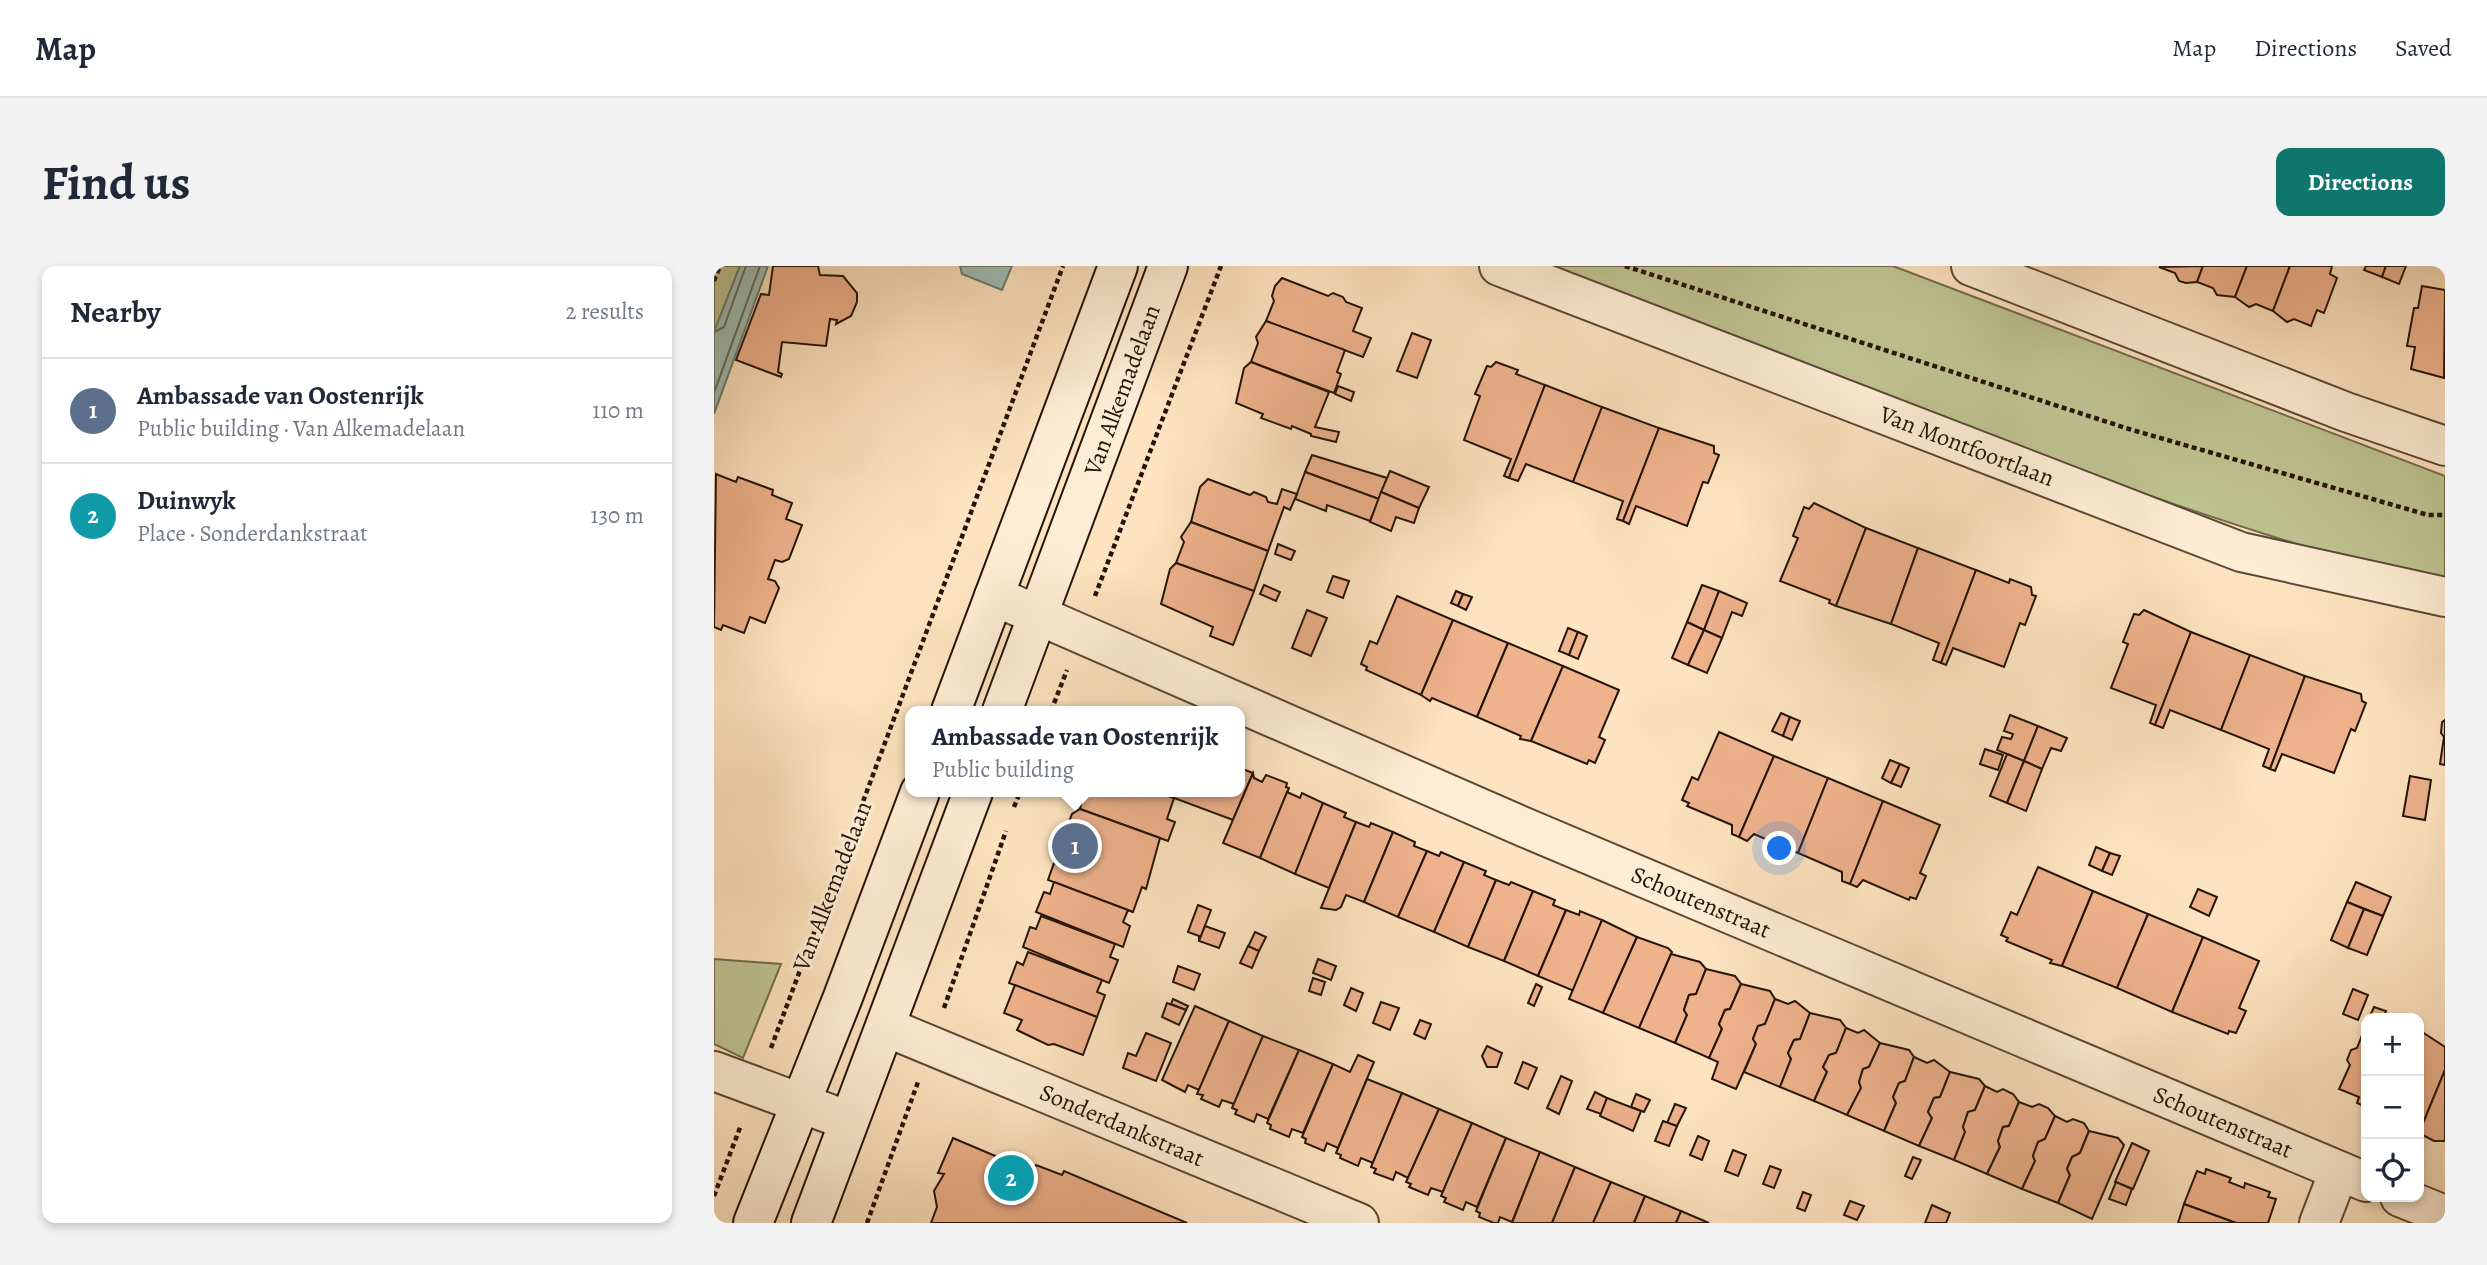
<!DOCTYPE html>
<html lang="en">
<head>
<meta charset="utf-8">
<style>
	:root { --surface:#fff; --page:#f2f2f3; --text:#1f2937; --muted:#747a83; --line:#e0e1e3; --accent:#0f766e }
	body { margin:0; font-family:Alegreya,serif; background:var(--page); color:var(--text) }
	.controls { position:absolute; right:21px; bottom:21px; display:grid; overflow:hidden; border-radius:14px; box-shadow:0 4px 10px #0003 }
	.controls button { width:63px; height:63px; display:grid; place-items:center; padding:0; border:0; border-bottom:2px solid var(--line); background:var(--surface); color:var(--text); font:35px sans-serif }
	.you { position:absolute; left:1066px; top:583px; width:24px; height:24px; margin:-18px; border:5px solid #fff; border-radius:50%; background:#1a73e8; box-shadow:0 0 0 10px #1a73e833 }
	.badge { display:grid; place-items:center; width:46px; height:46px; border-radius:50%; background:var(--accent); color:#fff; font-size:23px; font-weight:700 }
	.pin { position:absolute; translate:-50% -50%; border:4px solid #fff; box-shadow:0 2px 7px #0006 }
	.popup { position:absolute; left:191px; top:440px; width:340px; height:91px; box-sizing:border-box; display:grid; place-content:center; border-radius:14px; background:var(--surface); filter:drop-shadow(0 2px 5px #0005); font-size:23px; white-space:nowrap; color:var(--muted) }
	.popup b { font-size:26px; color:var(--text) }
	.popup::after { content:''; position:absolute; left:50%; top:100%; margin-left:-14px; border:14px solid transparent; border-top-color:var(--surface) }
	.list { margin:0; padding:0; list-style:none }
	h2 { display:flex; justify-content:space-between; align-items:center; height:91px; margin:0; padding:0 28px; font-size:30px }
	h2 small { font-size:23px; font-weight:400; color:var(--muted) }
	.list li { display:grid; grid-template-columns:46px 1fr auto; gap:21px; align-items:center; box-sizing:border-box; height:105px; padding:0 28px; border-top:2px solid var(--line) }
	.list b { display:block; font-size:26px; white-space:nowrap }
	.list p { margin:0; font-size:23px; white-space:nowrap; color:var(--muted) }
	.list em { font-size:23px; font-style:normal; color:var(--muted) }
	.icon { flex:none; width:38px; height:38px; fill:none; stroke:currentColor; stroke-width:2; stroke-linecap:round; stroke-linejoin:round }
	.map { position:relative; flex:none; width:1731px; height:957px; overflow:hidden; border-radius:14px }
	header { display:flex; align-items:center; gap:42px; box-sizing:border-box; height:98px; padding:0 35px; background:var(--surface); border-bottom:2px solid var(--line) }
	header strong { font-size:33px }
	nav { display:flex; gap:38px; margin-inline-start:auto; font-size:24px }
	.intro { display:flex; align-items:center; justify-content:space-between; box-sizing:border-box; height:168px; padding:0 42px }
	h1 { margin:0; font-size:49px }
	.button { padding:18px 32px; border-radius:14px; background:var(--accent); color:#fff; font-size:24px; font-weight:700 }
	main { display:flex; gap:42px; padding:0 42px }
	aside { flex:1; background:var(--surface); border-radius:14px; box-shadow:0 4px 10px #0003 }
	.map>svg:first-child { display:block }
	.green { fill:#bfc492; stroke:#726c4e; stroke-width:2 }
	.water { fill:#9fbeb5; stroke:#6e7a70; stroke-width:2 }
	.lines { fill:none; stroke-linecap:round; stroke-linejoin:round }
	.shore { stroke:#62695f; stroke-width:2 }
	.building { fill:#eeb28c; stroke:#251409; stroke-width:2 }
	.minor-casing { stroke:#5b4836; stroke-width:42 }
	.secondary-casing { stroke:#251409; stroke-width:42 }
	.path { stroke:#251409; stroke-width:4.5; stroke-dasharray:5 3.5; stroke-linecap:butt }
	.minor { stroke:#feedd5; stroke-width:38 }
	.secondary { stroke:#feedd5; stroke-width:38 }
	.labels { text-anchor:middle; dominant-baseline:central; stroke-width:6; stroke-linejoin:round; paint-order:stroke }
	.street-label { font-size:24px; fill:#251409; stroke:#feedd5 }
</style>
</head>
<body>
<header>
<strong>Map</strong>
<nav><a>Map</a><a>Directions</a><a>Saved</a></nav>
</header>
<div class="intro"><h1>Find us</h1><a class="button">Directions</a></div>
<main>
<aside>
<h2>Nearby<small>2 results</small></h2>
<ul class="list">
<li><span class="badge" style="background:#5c6f8a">1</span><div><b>Ambassade van Oostenrijk</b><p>Public building · Van Alkemadelaan</p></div><em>110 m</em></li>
<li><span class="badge" style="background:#0f9aa8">2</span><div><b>Duinwyk</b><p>Place · Sonderdankstraat</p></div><em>130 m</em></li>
</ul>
</aside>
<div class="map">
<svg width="1731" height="957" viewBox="0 0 1731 957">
	<rect width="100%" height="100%" fill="#fde3bf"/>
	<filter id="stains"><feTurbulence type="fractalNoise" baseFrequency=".00286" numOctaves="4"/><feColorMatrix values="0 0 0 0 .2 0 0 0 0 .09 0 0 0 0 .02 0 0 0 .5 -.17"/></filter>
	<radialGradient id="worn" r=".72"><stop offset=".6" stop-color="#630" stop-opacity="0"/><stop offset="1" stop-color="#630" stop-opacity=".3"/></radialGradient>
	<g class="green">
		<path d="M0 0H26L0 66Z"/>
		<path d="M833 0H1179L1731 210V314C1630 296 1533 263 1436 230 1232 162 1033 78 833 0Z"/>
		<path d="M0 693 67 698 29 792 0 778Z"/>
	</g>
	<g class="water">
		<path d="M26 0H54L0 148V66Z"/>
		<path d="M246 0H298L288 24 248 8Z"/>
	</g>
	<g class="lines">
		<g class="shore">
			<path d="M0 66 10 61 32 0"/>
			<path d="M0 127 46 0"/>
		</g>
	</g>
	<g class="building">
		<path d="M59 0H104L106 9 129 10 143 27V36L137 50 122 58 123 54 116 53 112 80 68 76 64 106 68 108 67 111 22 94 47 28 55 29Z"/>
		<path d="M1489 0 1483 16 1472 17 1465 15 1461 7 1445 1Z"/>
		<path d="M1489 0H1533L1521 31 1503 29 1499 22 1483 16Z"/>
		<path d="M1533 0H1576L1559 45 1542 38 1535 41 1521 31Z"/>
		<path d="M1576 0H1618L1616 8 1623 12 1610 47 1603 44 1597 60 1580 53 1573 56 1559 45Z"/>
		<path d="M1652 0H1672L1668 11 1650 4Z"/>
		<path d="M1672 0H1692L1685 18 1668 11Z"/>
		<path d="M568 12 614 30 619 27 629 31 632 36 648 42 639 65 657 72 649 91 552 55 560 35 558 30 561 20Z"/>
		<path d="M1708 20 1731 24 1730 112 1697 103 1701 81 1693 80 1700 42H1704Z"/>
		<path d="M552 55 631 84 623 106 627 108 620 127 537 96 544 77 542 71Z"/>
		<path d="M698 67 717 74 703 112 683 105Z"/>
		<path d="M537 96 615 126 601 161 625 166 622 176 597 170V168L578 160 577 163 547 152 549 148 522 137 530 102Z"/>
		<path d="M782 96 804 104 802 108 831 119 795 212 790 210 797 193 750 174 766 130 761 128 773 100 777 101Z"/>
		<path d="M831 119 888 141 859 216 812 198 804 215 795 212Z"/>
		<path d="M624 120 640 126 637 135 621 128Z"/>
		<path d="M888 141 945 162 909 255 903 253 909 235 859 216Z"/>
		<path d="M945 162 1000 180V187L1005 189 994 217 989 216 973 260 922 240 915 258 909 255Z"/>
		<path d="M598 189 673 212 665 233 591 206Z"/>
		<path d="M676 205 715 221 705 242 667 226Z"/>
		<path d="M591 206 665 233 656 255 613 239 612 245 581 233Z"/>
		<path d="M2 208 22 216 24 211 59 224 58 229 78 237 72 253 88 259 75 293 68 296 61 294 54 313 61 315 65 322 51 357 36 351 30 367 9 359 7 364 0 361Z"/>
		<path d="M494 213 536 229 540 226 552 231 554 236 563 238 568 223 583 228 576 244 570 241 554 285 477 256 486 221Z"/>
		<path d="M667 226 705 242 700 257 682 251 677 265 656 256Z"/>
		<path d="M1100 237 1152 262 1122 340 1115 337 1116 334 1066 315 1084 272 1079 270 1090 241 1095 243Z"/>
		<path d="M477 256 554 285 540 325 462 297 470 276 467 271Z"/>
		<path d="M1152 262 1204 282 1177 358 1122 340Z"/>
		<path d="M564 278 581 285 577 294 561 288Z"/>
		<path d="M1204 282 1262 304 1227 397 1219 394 1225 377 1177 358Z"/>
		<path d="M462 297 540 325 519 379 496 370 499 361 447 338 456 303Z"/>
		<path d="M1262 304 1295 317 1296 313 1317 321 1318 329 1322 330 1311 359 1306 357 1290 401 1239 382 1232 399 1227 397Z"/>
		<path d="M619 310 635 315 629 332 613 326Z"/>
		<path d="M550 319 566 326 562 335 546 328Z"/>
		<path d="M988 319 1005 325 990 364 973 356Z"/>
		<path d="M742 325 749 328 744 340 737 337Z"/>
		<path d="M1005 325 1033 337 1028 350 1018 346 1008 372 990 364Z"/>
		<path d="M749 328 758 331 752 344 744 340Z"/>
		<path d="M683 330 739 354 707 429 652 404 653 401 647 398 656 375 663 378Z"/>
		<path d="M593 344 613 352 597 390 578 382Z"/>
		<path d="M1430 344 1477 366 1441 459 1436 457 1442 439 1397 422 1414 378 1409 376 1420 348 1425 349Z"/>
		<path d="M739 354 794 377 763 451 718 432 716 435 707 429Z"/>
		<path d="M973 356 990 364 974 399 958 392Z"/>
		<path d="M854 362 864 366 855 389 845 385Z"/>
		<path d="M990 364 1008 372 993 407 974 399Z"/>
		<path d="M864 366 873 370 864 393 855 389Z"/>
		<path d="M1477 366 1536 389 1507 464 1456 444 1449 462 1441 459Z"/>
		<path d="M794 377 849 400 817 475 806 473 807 470 763 451Z"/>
		<path d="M1536 389 1591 410 1556 503 1549 500 1555 483 1507 464Z"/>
		<path d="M849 400 905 424 885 471 891 474 881 497 875 494 873 498 817 475Z"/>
		<path d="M1591 410 1647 428 1648 435 1652 437 1641 465 1637 463 1620 507 1568 488 1561 505 1556 503Z"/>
		<path d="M1067 447 1076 451 1069 470 1058 465Z"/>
		<path d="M1296 449 1324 460 1310 495 1283 484 1288 471 1297 473 1299 468 1290 465Z"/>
		<path d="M1076 451 1086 455 1078 474 1069 470Z"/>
		<path d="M1731 454V499L1726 498 1730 471 1727 467 1728 456Z"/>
		<path d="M1324 460 1353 472 1347 485 1337 482 1328 503 1310 495Z"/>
		<path d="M1005 466 1060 490 1025 571 1018 568V559L973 540 975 537 968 534 978 511 984 514Z"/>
		<path d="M1271 483 1289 489 1284 504 1266 498Z"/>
		<path d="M1293 488 1310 495 1293 537 1276 530Z"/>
		<path d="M1060 490 1114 512 1084 587 1040 568 1033 575 1025 571Z"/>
		<path d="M1176 494 1186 498 1177 517 1168 512Z"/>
		<path d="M1310 495 1328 503 1312 545 1293 537Z"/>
		<path d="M1186 498 1195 502 1187 521 1177 517Z"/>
		<path d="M526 502 539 507 519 554 460 532 462 526H526Z"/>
		<path d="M539 507 540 512 548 516 552 509 573 517 572 521 575 522 546 592 509 577Z"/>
		<path d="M1696 510 1717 514 1711 554 1689 550Z"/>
		<path d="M1114 512 1169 535 1136 618 1128 615V606L1084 587Z"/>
		<path d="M370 526H443L460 532 453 553 461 556 454 575 366 543Z"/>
		<path d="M443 526H462L460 532Z"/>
		<path d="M573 526 586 532 588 527 609 537 581 608 546 592Z"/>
		<path d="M1169 535 1226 559 1206 607 1212 610 1202 633 1196 631 1195 634 1149 614 1143 621 1136 618Z"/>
		<path d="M609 537 632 547 630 551 642 556 615 622 581 608Z"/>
		<path d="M366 543 446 572 432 623 428 621 419 646 334 614 340 597 346 599 357 567 353 561 358 548Z"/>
		<path d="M642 556 655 561 657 557 679 566 650 636 632 629 627 641 622 644 607 642Z"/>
		<path d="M679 566 701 576 700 580 713 585 684 651 650 636Z"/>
		<path d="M1382 581 1396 587 1388 605 1375 599Z"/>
		<path d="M713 585 725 590 727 586 750 596 720 666 684 651Z"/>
		<path d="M1396 587 1406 590 1398 609 1388 605Z"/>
		<path d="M750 596 772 605 770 609 782 614 754 681 720 666Z"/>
		<path d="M1324 601 1379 625 1348 700 1336 697 1338 694 1292 675 1294 672 1287 669 1297 646 1303 649Z"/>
		<path d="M782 614 795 619 797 616 819 625 790 695 754 681Z"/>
		<path d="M340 616 419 646 414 644 409 656 416 660 409 681 322 646 330 626 336 628Z"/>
		<path d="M1642 616 1677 631 1669 650 1633 636Z"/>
		<path d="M1484 623 1503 631 1495 650 1476 641Z"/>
		<path d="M819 625 841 634 839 639 852 644 824 710 790 695Z"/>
		<path d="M1379 625 1434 648 1403 722 1348 700Z"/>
		<path d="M1633 636 1650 643 1634 682 1617 674Z"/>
		<path d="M484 639 497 644 485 675V670L474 666Z"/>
		<path d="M1650 643 1669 650 1653 689 1634 682Z"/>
		<path d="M852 644 865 649 866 645 888 654 860 725 824 710Z"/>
		<path d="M1434 648 1489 671 1458 746 1403 722Z"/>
		<path d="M327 650 401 678 396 691 404 694 395 717 309 681 316 661 322 663Z"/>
		<path d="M888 654 923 671 889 747 855 733Z"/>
		<path d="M491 660 511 667 505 682 485 675Z"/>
		<path d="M541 666 552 671 545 685 534 681Z"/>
		<path d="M923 671 954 682 958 686 925 762 889 747Z"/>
		<path d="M1489 671 1545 695 1525 742 1532 745 1522 767 1515 765 1514 768 1458 746Z"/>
		<path d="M534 680 545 685 538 702 526 697Z"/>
		<path d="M314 686 388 714 383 726 391 729 383 751 295 717 303 696 309 699Z"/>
		<path d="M957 688 986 696 992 703 982 728 975 729 970 744 973 749 961 777 925 762Z"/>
		<path d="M604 693 622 700 617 714 599 707Z"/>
		<path d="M464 700 486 708 480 724 459 716Z"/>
		<path d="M992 703 1021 710 1027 718 1016 743 1011 744 1005 758 1008 763 995 792 961 777 973 749 970 744 975 729 982 728Z"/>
		<path d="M599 712 611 716 607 729 595 725Z"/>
		<path d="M822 718 828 721 820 740 814 737Z"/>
		<path d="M1027 718 1056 725 1061 733 1051 758 1044 760 1039 773 1042 778 1022 823 998 813 1004 796 995 792 1008 763 1005 758 1011 744 1016 743Z"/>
		<path d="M301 719 383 751 369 789 340 778 334 779 303 764 308 754 290 747Z"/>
		<path d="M637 722 649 727 642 745 630 739Z"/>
		<path d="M1639 723 1654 729 1644 754 1629 748Z"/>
		<path d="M459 733 474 740 472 744 457 738Z"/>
		<path d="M1061 733 1074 738 1081 735 1096 747 1086 773 1080 774 1074 787 1077 793 1066 821 1030 806 1042 778 1039 773 1044 760 1051 758Z"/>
		<path d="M667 736 685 742 676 764 659 757Z"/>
		<path d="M453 737 472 744 465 759 448 751Z"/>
		<path d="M481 740 515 755 485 824 474 819 471 826 448 814Z"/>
		<path d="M1660 741 1672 745 1669 752H1655Z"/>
		<path d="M1096 747 1126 754 1132 762 1122 787 1115 789 1109 801 1113 806 1100 835 1066 821 1077 793 1074 787 1080 774 1086 773Z"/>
		<path d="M706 754 717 758 711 773 700 768Z"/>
		<path d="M515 755 549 770 520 838 508 834 505 841 487 833 489 829 483 828Z"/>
		<path d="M1652 759V841L1643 837 1645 831 1625 823 1636 799 1633 794 1637 784 1643 782Z"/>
		<path d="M1132 762 1144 767 1150 764 1166 777 1155 801 1149 803 1145 816 1147 822 1133 849 1100 835 1113 806 1109 801 1115 789 1122 787Z"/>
		<path d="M1705 764 1731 781V804L1705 867Z"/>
		<path d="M432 767 457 777 442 815 409 802 414 787 422 790Z"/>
		<path d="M549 770 585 784 554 853 543 848 540 856 521 848 523 844 518 842Z"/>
		<path d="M1166 777 1195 784 1200 791 1191 815 1185 817 1179 831 1182 837 1170 865 1133 849 1147 822 1145 816 1149 803 1155 801Z"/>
		<path d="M773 780 788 787 783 801H773L768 790Z"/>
		<path d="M585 784 619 798 589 867 578 863 575 871 556 863 557 859 553 857Z"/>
		<path d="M644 789 660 796 624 882 613 877 610 885 591 877 592 873 588 871 619 798 636 806Z"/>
		<path d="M1200 791 1213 797 1220 794 1236 806 1226 831 1220 832 1214 846 1218 852 1205 880 1170 865 1182 837 1179 831 1185 817 1191 815Z"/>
		<path d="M809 796 823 802 814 823 801 817Z"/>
		<path d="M1731 804V875H1720L1705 867Z"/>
		<path d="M1236 806 1265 813 1271 820 1261 844 1254 846 1249 861 1251 866 1240 894 1205 880 1218 852 1214 846 1220 832 1226 831Z"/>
		<path d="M847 810 858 815 845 848 833 842Z"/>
		<path d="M653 813 688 827 659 897 647 892 644 900 626 892 627 889 622 887Z"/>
		<path d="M1271 820 1283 826 1289 823 1299 828 1305 836 1295 860 1289 861 1284 875 1286 881 1273 908 1240 894 1251 866 1249 861 1254 846 1261 844Z"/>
		<path d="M881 826 893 832 887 848 873 843Z"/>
		<path d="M688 827 725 843 694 912 682 906 679 914 660 907 662 903 657 901Z"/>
		<path d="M922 828 936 834 930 846 917 841Z"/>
		<path d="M893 832 927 845 919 865 886 850Z"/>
		<path d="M1305 836 1318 841 1325 838 1334 842 1341 850 1331 873 1324 876 1319 890 1321 895 1308 923 1273 908 1286 881 1284 875 1289 861 1295 860Z"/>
		<path d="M961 838 972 842 963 860 953 857Z"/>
		<path d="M725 843 758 857 729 926 717 922 714 929 695 921 697 918 692 916Z"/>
		<path d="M1341 850 1353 856 1359 853 1370 857 1375 865 1366 887 1358 891 1353 903 1356 909 1344 937 1308 923 1321 895 1319 890 1324 876 1331 873Z"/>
		<path d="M949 855 963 860 955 880 941 875Z"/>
		<path d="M758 857 792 872 763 941 752 936 749 944 730 936 732 932 727 930Z"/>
		<path d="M1375 865 1404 872 1410 879 1378 953 1344 937 1356 909 1353 903 1358 891 1366 887Z"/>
		<path d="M984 870 995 875 988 894 976 889Z"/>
		<path d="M239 872 319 906 322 899 348 909 350 905 473 957H217L223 941 220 925 230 908 224 907Z"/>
		<path d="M792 872 826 886 798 956 786 951 784 957H780L765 951 766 947 762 945Z"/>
		<path d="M1418 877 1435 885 1419 923 1401 916Z"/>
		<path d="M1019 884 1032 889 1024 910 1011 905Z"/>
		<path d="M826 886 861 901 838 957H798Z"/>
		<path d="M1199 891 1207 894 1198 913 1191 910Z"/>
		<path d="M1056 900 1067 904 1060 922 1049 918Z"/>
		<path d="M861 901 897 916 879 957H838Z"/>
		<path d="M1492 903 1517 912 1515 916 1530 922 1531 917 1556 926 1554 931 1562 933 1554 957H1522L1470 938 1483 905 1491 908Z"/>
		<path d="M897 916 931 930 920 957H879Z"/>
		<path d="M1402 916 1418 923 1412 939 1395 933Z"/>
		<path d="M1089 926 1097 929 1091 945 1083 942Z"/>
		<path d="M931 930 967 945 962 957H920Z"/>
		<path d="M1136 935 1150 940 1143 954 1130 949Z"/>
		<path d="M1470 938 1522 957H1464Z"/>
		<path d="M1218 939 1236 947 1232 957H1211Z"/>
		<path d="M967 945 995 957H962Z"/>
	</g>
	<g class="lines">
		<defs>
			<g id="minor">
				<path d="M785 0 1527 286 1731 331"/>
				<path d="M1257 0 1632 146 1731 180"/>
				<path d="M280 330 812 562 1652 916"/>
				<path d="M172 761 645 957"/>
				<path d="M0 805 135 855"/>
				<path d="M1686 931 1731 949"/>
				<path d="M1605 957 1625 905"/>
			</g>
			<g id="secondary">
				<path d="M237 445 404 0"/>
				<path d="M288 445 454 0"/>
				<path d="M39 957 129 731 206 526"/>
				<path d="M97 957 259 526"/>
			</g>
		</defs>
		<use href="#minor" class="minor-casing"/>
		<use href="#secondary" class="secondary-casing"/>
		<g class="path">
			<path d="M911 0 1415 163 1714 249H1731"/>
			<path d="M0 15 6 0"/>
			<path d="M381 330 507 0"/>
			<path d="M337 445 353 404"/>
			<path d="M300 541 306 526"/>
			<path d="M230 742 292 565"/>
			<path d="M57 782 349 0"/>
			<path d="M0 930 27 859"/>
			<path d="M153 957 204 816"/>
		</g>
		<use href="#minor" class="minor"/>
		<use href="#secondary" class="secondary"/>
	</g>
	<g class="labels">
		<g class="street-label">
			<text transform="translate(408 124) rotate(-70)">Van Alkemadelaan</text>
			<text transform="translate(1253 180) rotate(21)">Van Montfoortlaan</text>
			<text transform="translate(118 620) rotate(-69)">Van Alkemadelaan</text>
			<text transform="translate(987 636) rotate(23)">Schoutenstraat</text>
			<text transform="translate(1509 856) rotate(23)">Schoutenstraat</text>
			<text transform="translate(408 859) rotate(23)">Sonderdankstraat</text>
		</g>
	</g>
	<rect width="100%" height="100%" filter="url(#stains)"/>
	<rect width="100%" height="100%" fill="url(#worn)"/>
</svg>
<div class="controls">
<button>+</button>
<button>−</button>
<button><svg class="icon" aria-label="locate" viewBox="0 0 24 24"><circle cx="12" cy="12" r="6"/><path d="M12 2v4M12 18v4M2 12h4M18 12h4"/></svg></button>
</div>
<div class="you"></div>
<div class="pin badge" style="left:361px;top:580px;background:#5c6f8a">1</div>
<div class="popup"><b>Ambassade van Oostenrijk</b>Public building</div>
<div class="pin badge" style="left:297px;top:912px;background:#0f9aa8">2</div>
</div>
</main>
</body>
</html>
